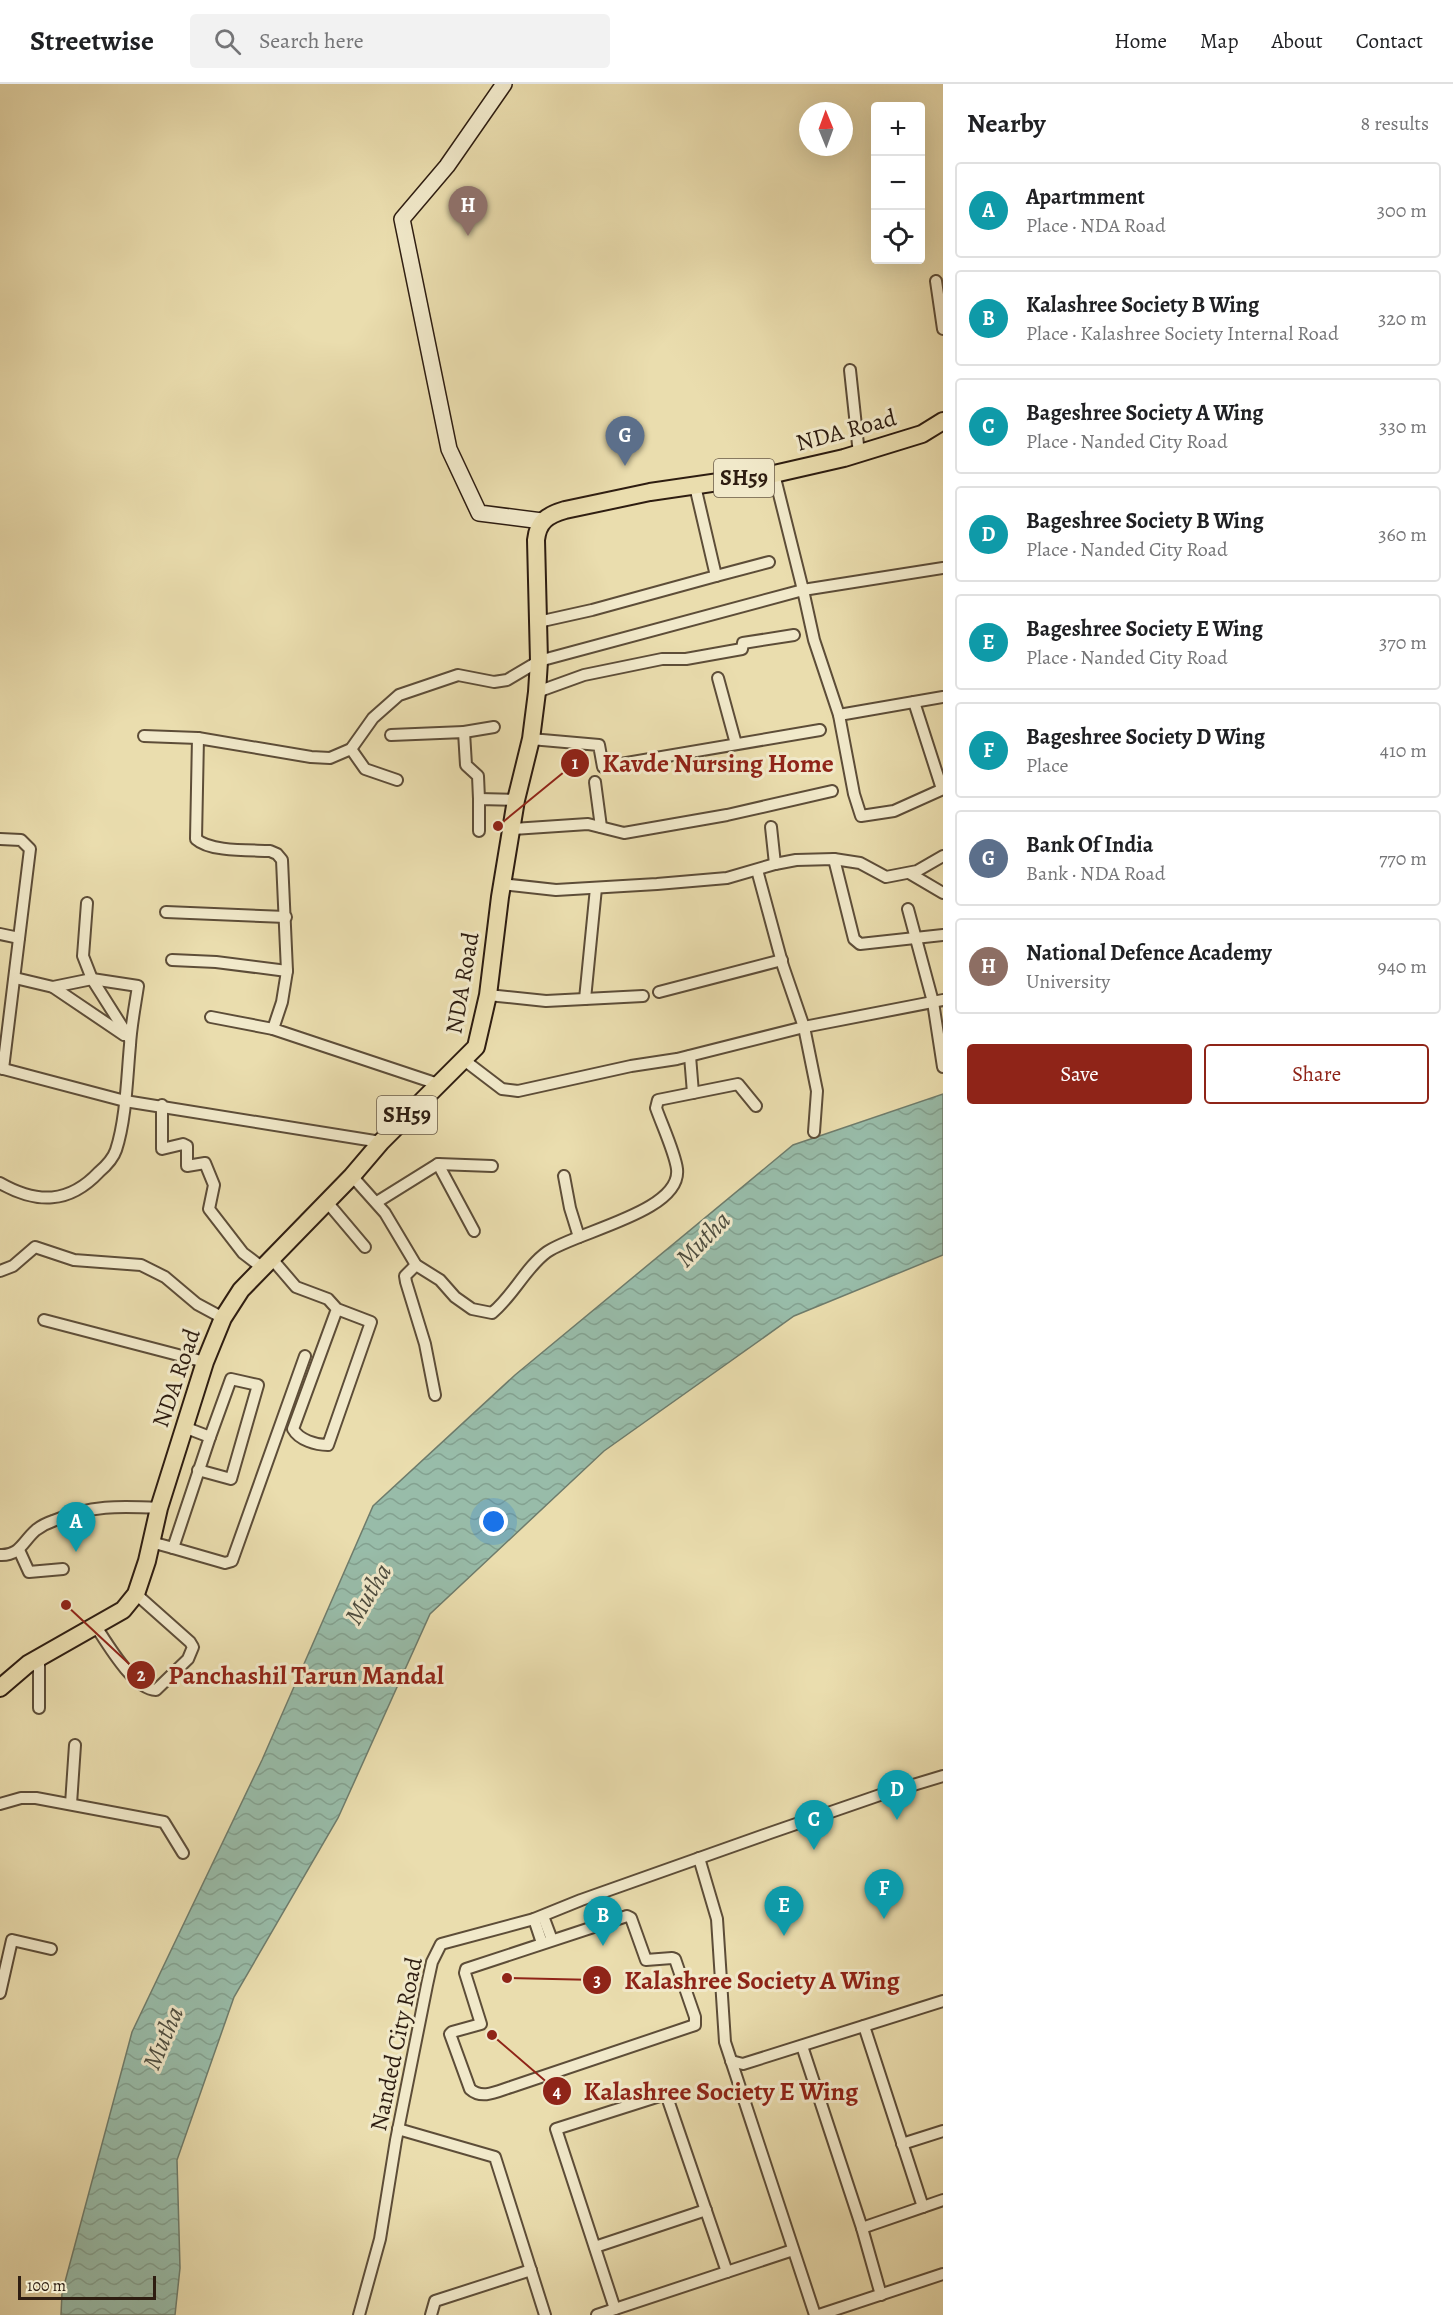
<!DOCTYPE html>
<html lang="en">
<head>
<meta charset="utf-8">
<style>
	:root { --surface:#fff; --page:#f2f2f2; --text:#202124; --muted:#757577; --line:#e0e0e0; --accent:#8f2418 }
	body { margin:0; font-family:Alegreya,serif; background:var(--page); color:var(--text) }
	.controls { position:absolute; right:18px; top:18px; display:grid; overflow:hidden; border-radius:6px; box-shadow:0 6px 24px #0002 }
	.controls button { width:54px; height:54px; display:grid; place-items:center; padding:0; border:0; border-bottom:2px solid var(--line); background:var(--surface); color:var(--text); font:30px sans-serif }
	.compass { position:absolute; left:799px; top:18px; width:54px; height:54px; border-radius:50%; background:var(--surface); box-shadow:0 6px 24px #0002; rotate:359deg }
	.scale { position:absolute; left:18px; bottom:15px; width:138px; box-sizing:border-box; padding-left:6px; border:3px solid #2e1d11; border-top:0; font-size:16px; line-height:21px; white-space:nowrap; color:#2e1d11; -webkit-text-stroke:4px #f1e9ca; paint-order:stroke }
	.you { position:absolute; left:494px; top:1438px; width:21px; height:21px; margin:-15px; border:4px solid #fff; border-radius:50%; background:#1a73e8; box-shadow:0 0 0 9px #1a73e833 }
	.badge { display:grid; place-items:center; width:39px; height:39px; border-radius:50%; background:var(--accent); color:#fff; font-size:20px; font-weight:700 }
	.pin { position:absolute; translate:-50% -50px; filter:drop-shadow(0 2px 3px #0008) }
	.pin::after { content:''; position:absolute; top:32px; width:21px; height:18px; background:inherit; clip-path:polygon(0 0,100% 0,50% 100%) }
	.list { margin:0; padding:0; list-style:none }
	h2 { display:flex; justify-content:space-between; align-items:center; height:78px; margin:0; padding:0 24px; font-size:26px }
	h2 small { font-size:20px; font-weight:400; color:var(--muted) }
	.list li { display:grid; grid-template-columns:39px 1fr auto; gap:18px; align-items:center; box-sizing:border-box; height:96px; margin:0 12px 12px; padding:0 12px; border:2px solid var(--line); border-radius:6px }
	.list b { display:block; font-size:22px; white-space:nowrap }
	.list p { margin:0; font-size:20px; white-space:nowrap; color:var(--muted) }
	.list em { font-size:20px; font-style:normal; color:var(--muted) }
	.actions { display:flex; gap:12px; padding:18px 24px }
	.actions a { flex:1; padding:14px 0; border:2px solid var(--accent); border-radius:6px; text-align:center; font-size:21px; color:var(--accent) }
	.actions .main { background:var(--accent); color:#fff }
	.icon { flex:none; width:33px; height:33px; fill:none; stroke:currentColor; stroke-width:2; stroke-linecap:round; stroke-linejoin:round }
	.map { position:relative; flex:none; width:943px; height:2231px; overflow:hidden }
	header { display:flex; align-items:center; gap:36px; box-sizing:border-box; height:84px; padding:0 30px; background:var(--surface); border-bottom:2px solid var(--line) }
	header strong { font-size:28px }
	nav { display:flex; gap:33px; margin-inline-start:auto; font-size:21px }
	.search { width:420px; height:54px; background:var(--page); display:flex; align-items:center; gap:15px; box-sizing:border-box; padding:0 21px; border-radius:6px; color:var(--muted); font-size:22px }
	main { display:flex }
	aside { flex:1; background:var(--surface) }
	.map>svg:first-child { display:block }
	.water { fill:url(#water-waves); stroke:#6e7c6c; stroke-width:1.5 }
	.lines { fill:none; stroke-linecap:round; stroke-linejoin:round }
	.street-casing { stroke:#5d4d38; stroke-width:14 }
	.secondary-casing { stroke:#2e1d11; stroke-width:18 }
	.primary-casing { stroke:#2e1d11; stroke-width:20 }
	.street { stroke:#f1e9ca; stroke-width:10 }
	.secondary { stroke:#f1e9ca; stroke-width:15 }
	.primary { stroke:#eaddae; stroke-width:16 }
	.labels { text-anchor:middle; dominant-baseline:central; stroke-width:6; stroke-linejoin:round; paint-order:stroke }
	.shield { fill:#f1e9ca; stroke:#685a48; stroke-width:1.5 }
	.shield-label { font-size:22px; font-weight:bold; fill:#2e1d11 }
	.street-label { font-size:24px; fill:#2e1d11; stroke:#f1e9ca }
	.water-label { font-size:26px; font-style:italic; fill:#4e4d3f; stroke:#f1e9ca }
	.leader { fill:none; stroke:#8f2418; stroke-width:2 }
	.callout-dot { fill:#8f2418; stroke:#f1e9ca; stroke-width:2 }
	.mark-label { font-size:18px; text-anchor:middle; font-weight:bold; fill:#fff }
	.callout-label { font-size:26px; text-anchor:middle; font-weight:bold; fill:#8f2418; stroke:#f1e9ca; stroke-width:6; stroke-linejoin:round; paint-order:stroke }
</style>
</head>
<body>
<header>
<strong>Streetwise</strong>
<div class="search"><svg class="icon" aria-label="search" viewBox="0 0 24 24"><circle cx="10" cy="10" r="6"/><path d="M15 15l6 6"/></svg>Search here</div>
<nav><a>Home</a><a>Map</a><a>About</a><a>Contact</a></nav>
</header>
<main>
<div class="map">
<svg width="943" height="2231" viewBox="0 0 943 2231">
	<defs>
		<pattern id="water-waves" width="16" height="10" patternUnits="userSpaceOnUse" patternTransform="scale(1.5)"><rect width="16" height="10" fill="#98bca9"/><path d="M0 5q4-4 8 0t8 0" fill="none" stroke="#83a190"/></pattern>
	</defs>
	<rect width="100%" height="100%" fill="#eaddae"/>
	<filter id="stains"><feTurbulence type="fractalNoise" baseFrequency=".00333" numOctaves="4"/><feColorMatrix values="0 0 0 0 .2 0 0 0 0 .09 0 0 0 0 .02 0 0 0 .5 -.17"/></filter>
	<radialGradient id="worn" r=".72"><stop offset=".6" stop-color="#630" stop-opacity="0"/><stop offset="1" stop-color="#630" stop-opacity=".3"/></radialGradient>
	<path class="water" d="M943 1010V1171L794 1232 604 1367 430 1530 338 1734 234 1913 177 2076 180 2184 175 2231H61L62 2209 132 1948 262 1676 373 1422 515 1291 793 1061Z"/>
	<g class="lines">
		<defs>
			<g id="street">
				<path d="M936 197 943 245"/>
				<path d="M850 286 859 370"/>
				<path d="M774 390 803 506 943 484"/>
				<path d="M716 492 769 478"/>
				<path d="M538 538 592 526 716 492 695 402"/>
				<path d="M718 594 736 660"/>
				<path d="M537 608 584 591 662 575H686L742 565 743 559 794 551"/>
				<path d="M914 618 942 705"/>
				<path d="M839 631 943 613"/>
				<path d="M464 648 494 643"/>
				<path d="M391 651 464 648 466 681 478 692 479 715"/>
				<path d="M144 652 198 654"/>
				<path d="M531 655 599 661 603 683 820 646"/>
				<path d="M351 665 365 685 397 696"/>
				<path d="M595 698 601 743"/>
				<path d="M771 743 775 780"/>
				<path d="M513 745 588 740 624 749 727 731 832 707"/>
				<path d="M479 747V715L516 716"/>
				<path d="M0 755 21 756 30 765 3 985"/>
				<path d="M834 775 854 855 860 860 943 851"/>
				<path d="M757 786 783 882 804 943 817 1007 814 1048"/>
				<path d="M909 789 943 809"/>
				<path d="M502 800 556 806 657 800 727 794 775 780 796 776 834 775 860 779 886 793 917 787 943 772"/>
				<path d="M87 819 83 872 92 895 130 955"/>
				<path d="M908 825 933 918 943 983"/>
				<path d="M166 828 286 833"/>
				<path d="M0 850 19 854"/>
				<path d="M172 876 216 878 287 887"/>
				<path d="M15 894 53 903 124 951"/>
				<path d="M659 908 782 876"/>
				<path d="M488 911 546 917 643 912"/>
				<path d="M585 915 596 804"/>
				<path d="M211 933 273 945"/>
				<path d="M690 972 693 1009"/>
				<path d="M464 976 502 1005 518 1007 631 982 677 975 804 943 943 916"/>
				<path d="M0 984 125 1017 381 1058"/>
				<path d="M438 1000 273 945 282 918 287 887 282 776 277 770 270 767C250 766 210 768 196 755L198 654 311 673 330 674 351 665 373 634 399 611 458 591 494 598 507 596 539 577 803 506 814 556 839 631 854 710 861 732 894 727 943 705"/>
				<path d="M162 1021V1065L183 1060 187 1062V1082L205 1079 214 1101 209 1125 243 1169 264 1185"/>
				<path d="M438 1080 474 1147"/>
				<path d="M352 1092 385 1129 416 1181 440 1196 455 1213 472 1225 492 1229C513 1212 526 1183 547 1168 575 1148 682 1128 677 1085 675 1069 662 1041 656 1024L658 1016 738 1000 756 1022"/>
				<path d="M564 1092 570 1124 579 1153"/>
				<path d="M0 1099C37 1120 69 1120 99 1088 106 1082 113 1075 116 1066 126 1036 127 993 130 961 131 942 135 922 138 902L92 895 53 903"/>
				<path d="M327 1118 365 1163"/>
				<path d="M377 1118 438 1080 492 1082"/>
				<path d="M272 1175 296 1203 328 1215 337 1225 293 1345C299 1356 316 1361 328 1361L371 1238 337 1225"/>
				<path d="M416 1181 405 1192 406 1198 425 1260 435 1311"/>
				<path d="M0 1187 13 1182 35 1163 74 1176 141 1181 165 1193 197 1220 223 1234"/>
				<path d="M44 1236 205 1278"/>
				<path d="M198 1386 231 1395 258 1301 231 1295 210 1353"/>
				<path d="M151 1458 173 1464 210 1353 184 1343"/>
				<path d="M173 1464 225 1479 232 1477 305 1272"/>
				<path d="M19 1466 29 1488 63 1485"/>
				<path d="M0 1471C20 1472 23 1457 36 1446 41 1442 47 1439 53 1437 90 1421 120 1422 159 1424"/>
				<path d="M95 1541C107 1559 133 1605 156 1606L188 1575 193 1563 190 1558 136 1510"/>
				<path d="M39 1573V1624"/>
				<path d="M0 1720 21 1714H36L164 1738 183 1769"/>
				<path d="M71 1720 75 1661"/>
				<path d="M699 1774 717 1835 725 1958 815 2231"/>
				<path d="M543 1832 552 1856"/>
				<path d="M627 1832 631 1834 646 1876 672 1874 675 1875 695 1933V1941L511 2003C498 2007 482 2016 470 2005L450 1950 452 1948 481 1940 465 1889 466 1885Z"/>
				<path d="M534 1835 542 1859"/>
				<path d="M0 1909 12 1856 51 1865"/>
				<path d="M864 1942 923 2123"/>
				<path d="M802 1962 862 2144 943 2116"/>
				<path d="M731 1977 743 1980 943 1917"/>
				<path d="M398 2045 495 2073 545 2231"/>
				<path d="M902 2060 943 2047"/>
				<path d="M862 2144 881 2211"/>
				<path d="M595 2163 706 2126"/>
				<path d="M615 2225 556 2045 666 2010 727 2188"/>
				<path d="M359 2231 380 2155 396 2056 427 1901 432 1878 441 1860 534 1835 581 1816 770 1749 880 1711 943 1692"/>
				<path d="M431 2231 435 2217 531 2186"/>
				<path d="M597 2231 793 2166"/>
				<path d="M819 2231 943 2190"/>
			</g>
			<path id="secondary" d="M504 0 447 82 402 135 449 365 479 429 542 437"/>
			<path id="primary" d="M0 1604 28 1580 123 1526 136 1510 147 1477 159 1424 205 1278 223 1234 241 1206 352 1092 381 1058 476 963 488 911 500 813 516 716 531 655 537 608 539 577 536 456C538 437 548 431 565 426L650 408 774 390 844 374 922 350 943 337"/>
		</defs>
		<use href="#street" class="street-casing"/>
		<use href="#secondary" class="secondary-casing"/>
		<use href="#primary" class="primary-casing"/>
		<use href="#street" class="street"/>
		<use href="#secondary" class="secondary"/>
		<use href="#primary" class="primary"/>
	</g>
	<g class="labels">
		<g class="shield">
			<rect x="714" y="375" width="60" height="38" rx="4.5"/>
			<rect x="377" y="1012" width="60" height="38" rx="4.5"/>
		</g>
		<g class="shield-label">
			<text x="744" y="394">SH59</text>
			<text x="407" y="1031">SH59</text>
		</g>
		<g class="street-label">
			<text transform="translate(846 346) rotate(-15)">NDA Road</text>
			<text transform="translate(462 899) rotate(-80)">NDA Road</text>
			<text transform="translate(176 1294) rotate(-71)">NDA Road</text>
			<text transform="translate(396 1960) rotate(-78)">Nanded City Road</text>
		</g>
		<g class="water-label">
			<text transform="translate(703 1155) rotate(-46)">Mutha</text>
			<text transform="translate(368 1510) rotate(-59)">Mutha</text>
			<text transform="translate(163 1954) rotate(-67)">Mutha</text>
		</g>
	</g>
	<path class="leader" d="M498 742L575 679M66 1521L141 1591M507 1894L597 1896M492 1951L557 2007"/>
	<g class="callout-dot">
		<circle cx="498" cy="742" r="6"/>
		<circle cx="66" cy="1521" r="6"/>
		<circle cx="507" cy="1894" r="6"/>
		<circle cx="492" cy="1951" r="6"/>
		<circle cx="575" cy="679" r="15"/>
		<circle cx="141" cy="1591" r="15"/>
		<circle cx="597" cy="1896" r="15"/>
		<circle cx="557" cy="2007" r="15"/>
	</g>
	<g class="mark-label">
		<text x="575" y="685">1</text>
		<text x="141" y="1597">2</text>
		<text x="597" y="1902">3</text>
		<text x="557" y="2013">4</text>
	</g>
	<g class="callout-label">
		<text x="718" y="688">Kavde Nursing Home</text>
		<text x="306" y="1600">Panchashil Tarun Mandal</text>
		<text x="762" y="1905">Kalashree Society A Wing</text>
		<text x="721" y="2016">Kalashree Society E Wing</text>
	</g>
	<rect width="100%" height="100%" filter="url(#stains)"/>
	<rect width="100%" height="100%" fill="url(#worn)"/>
</svg>
<div class="controls">
<button>+</button>
<button>−</button>
<button><svg class="icon" aria-label="locate" viewBox="0 0 24 24"><circle cx="12" cy="12" r="6"/><path d="M12 2v4M12 18v4M2 12h4M18 12h4"/></svg></button>
</div>
<svg class="compass" viewBox="-18 -18 36 36"><path d="M0-13l5 13h-10z" fill="#e53935"/><path d="M0 13l5-13h-10z" fill="#757577"/></svg>
<div class="scale">100 m</div>
<div class="you"></div>
<div class="pin badge" style="left:76px;top:1468px;background:#0f9aa8">A</div>
<div class="pin badge" style="left:603px;top:1862px;background:#0f9aa8">B</div>
<div class="pin badge" style="left:814px;top:1766px;background:#0f9aa8">C</div>
<div class="pin badge" style="left:897px;top:1736px;background:#0f9aa8">D</div>
<div class="pin badge" style="left:784px;top:1852px;background:#0f9aa8">E</div>
<div class="pin badge" style="left:884px;top:1835px;background:#0f9aa8">F</div>
<div class="pin badge" style="left:625px;top:382px;background:#5c6f8a">G</div>
<div class="pin badge" style="left:468px;top:152px;background:#8d6e63">H</div>
</div>
<aside>
<h2>Nearby<small>8 results</small></h2>
<ul class="list">
<li><span class="badge" style="background:#0f9aa8">A</span><div><b>Apartmment</b><p>Place · NDA Road</p></div><em>300 m</em></li>
<li><span class="badge" style="background:#0f9aa8">B</span><div><b>Kalashree Society B Wing</b><p>Place · Kalashree Society Internal Road</p></div><em>320 m</em></li>
<li><span class="badge" style="background:#0f9aa8">C</span><div><b>Bageshree Society A Wing</b><p>Place · Nanded City Road</p></div><em>330 m</em></li>
<li><span class="badge" style="background:#0f9aa8">D</span><div><b>Bageshree Society B Wing</b><p>Place · Nanded City Road</p></div><em>360 m</em></li>
<li><span class="badge" style="background:#0f9aa8">E</span><div><b>Bageshree Society E Wing</b><p>Place · Nanded City Road</p></div><em>370 m</em></li>
<li><span class="badge" style="background:#0f9aa8">F</span><div><b>Bageshree Society D Wing</b><p>Place</p></div><em>410 m</em></li>
<li><span class="badge" style="background:#5c6f8a">G</span><div><b>Bank Of India</b><p>Bank · NDA Road</p></div><em>770 m</em></li>
<li><span class="badge" style="background:#8d6e63">H</span><div><b>National Defence Academy</b><p>University</p></div><em>940 m</em></li>
</ul>
<div class="actions"><a class="main">Save</a><a>Share</a></div>
</aside>
</main>
</body>
</html>
